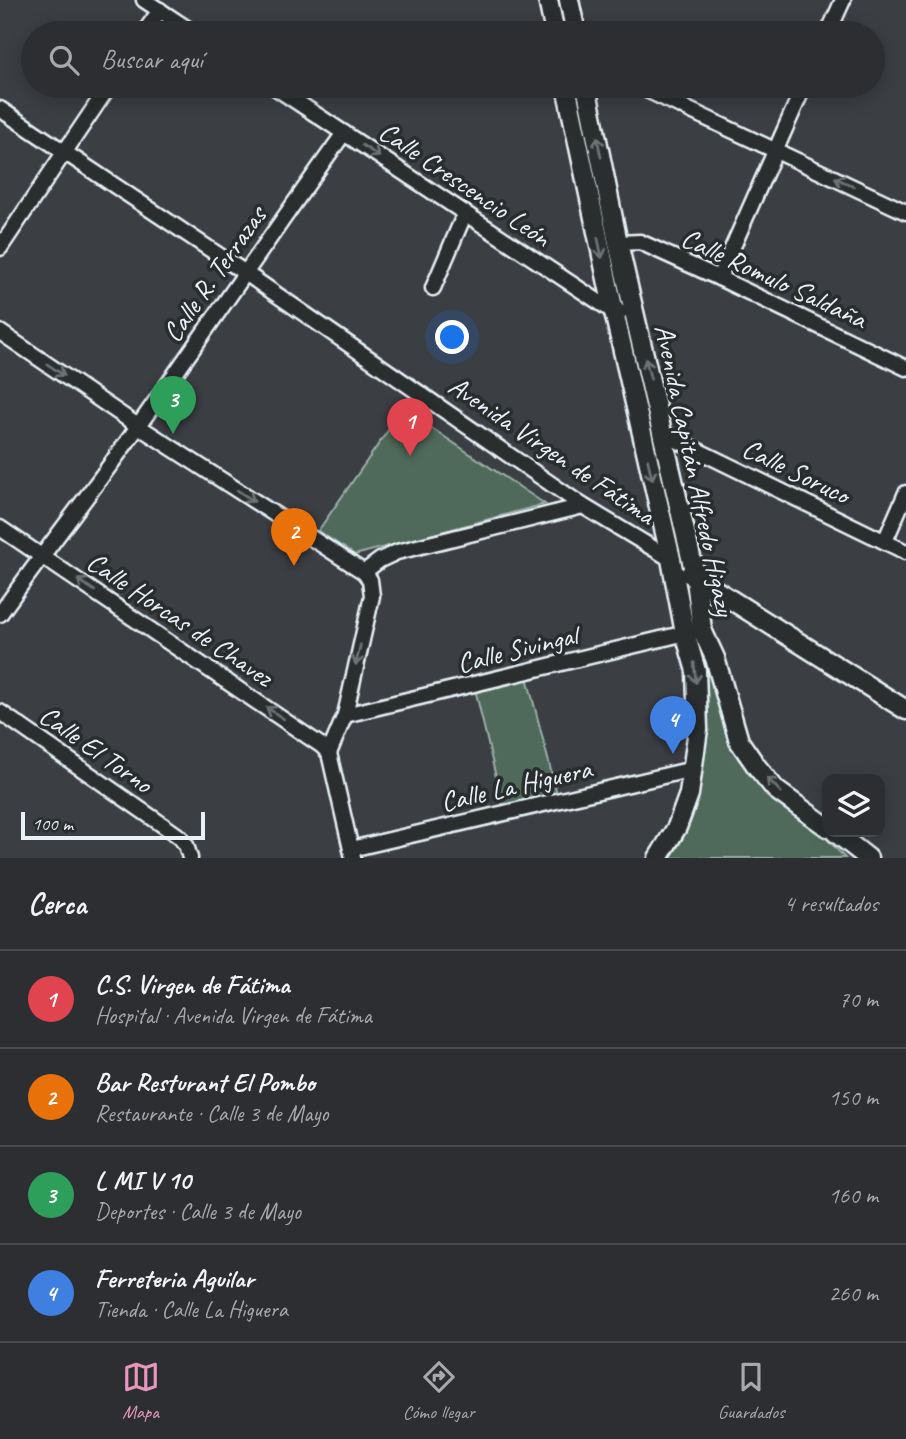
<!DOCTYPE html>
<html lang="es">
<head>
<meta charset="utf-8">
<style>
	:root { --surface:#2c2e32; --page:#34363a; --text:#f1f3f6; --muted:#a6a8ac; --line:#484a4d; --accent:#e797bd }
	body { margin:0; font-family:Caveat,sans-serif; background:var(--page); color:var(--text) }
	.controls { position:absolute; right:21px; bottom:21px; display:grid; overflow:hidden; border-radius:14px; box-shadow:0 4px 18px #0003 }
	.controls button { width:63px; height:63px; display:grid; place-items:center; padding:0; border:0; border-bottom:2px solid var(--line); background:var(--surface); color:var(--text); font:35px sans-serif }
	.scale { position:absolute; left:21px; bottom:18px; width:184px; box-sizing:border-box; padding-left:7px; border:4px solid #e8f1f8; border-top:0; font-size:19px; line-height:24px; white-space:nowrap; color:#e8f1f8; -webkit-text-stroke:5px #2a2d2e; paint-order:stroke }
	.you { position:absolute; left:453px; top:338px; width:24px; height:24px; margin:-18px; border:5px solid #fff; border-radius:50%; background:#1a73e8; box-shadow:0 0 0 10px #1a73e833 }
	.badge { display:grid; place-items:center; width:46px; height:46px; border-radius:50%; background:var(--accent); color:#fff; font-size:23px; font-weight:700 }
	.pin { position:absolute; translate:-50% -58px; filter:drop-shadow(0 2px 4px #0008) }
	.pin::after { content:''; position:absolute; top:37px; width:24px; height:21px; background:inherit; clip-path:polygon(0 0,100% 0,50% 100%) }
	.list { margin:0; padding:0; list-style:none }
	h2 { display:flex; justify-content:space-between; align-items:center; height:91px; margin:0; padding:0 28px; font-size:30px }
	h2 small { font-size:23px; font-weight:400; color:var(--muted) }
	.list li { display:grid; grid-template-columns:46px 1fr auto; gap:21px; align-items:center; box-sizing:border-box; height:98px; padding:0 28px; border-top:2px solid var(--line) }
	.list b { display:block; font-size:26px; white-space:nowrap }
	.list p { margin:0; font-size:23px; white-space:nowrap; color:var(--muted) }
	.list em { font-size:23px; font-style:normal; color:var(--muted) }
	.icon { flex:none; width:38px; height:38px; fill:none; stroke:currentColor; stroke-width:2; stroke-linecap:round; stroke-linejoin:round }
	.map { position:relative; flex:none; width:906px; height:858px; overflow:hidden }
	.search { position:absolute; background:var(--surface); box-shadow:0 4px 18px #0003; left:21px; right:21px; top:21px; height:77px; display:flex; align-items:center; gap:18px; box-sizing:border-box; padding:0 24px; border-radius:38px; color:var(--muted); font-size:26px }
	.sheet { height:483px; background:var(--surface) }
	nav { display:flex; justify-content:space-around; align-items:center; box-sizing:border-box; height:98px; border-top:2px solid var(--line); background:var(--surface); font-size:19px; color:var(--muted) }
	nav a { display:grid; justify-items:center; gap:4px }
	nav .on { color:var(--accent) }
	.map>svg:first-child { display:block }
	.green { fill:#4f6b5a; stroke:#9caea9; stroke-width:2 }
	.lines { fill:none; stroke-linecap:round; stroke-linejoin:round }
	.minor-casing { stroke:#e8f1f8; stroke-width:19 }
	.tertiary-casing { stroke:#e8f1f8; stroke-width:23 }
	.minor { stroke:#2a2d2e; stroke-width:14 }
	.tertiary { stroke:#2a2d2e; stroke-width:18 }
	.oneway { stroke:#6c7275 }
	.labels { text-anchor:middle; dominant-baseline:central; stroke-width:7; stroke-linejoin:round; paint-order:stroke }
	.street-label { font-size:28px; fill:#e8f1f8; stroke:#2a2d2e }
</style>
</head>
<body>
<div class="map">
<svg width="906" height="858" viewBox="0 0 906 858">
	<rect width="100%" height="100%" fill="#3b3e43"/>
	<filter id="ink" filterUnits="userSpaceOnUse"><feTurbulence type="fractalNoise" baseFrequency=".0143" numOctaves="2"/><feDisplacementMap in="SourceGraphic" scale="14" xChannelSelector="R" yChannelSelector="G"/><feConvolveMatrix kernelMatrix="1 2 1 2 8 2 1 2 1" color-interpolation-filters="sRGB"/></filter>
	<g filter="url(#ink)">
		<g class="green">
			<path d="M403 409 545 504 355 555 318 531Z"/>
			<path d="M701 630 728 738 739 760 776 801 827 839 845 858H670C718 797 701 713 699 642Z"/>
			<path d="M527 677 557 794 503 807 475 689Z"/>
		</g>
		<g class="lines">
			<defs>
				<g id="minor">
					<path d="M144 0 194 33"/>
					<path d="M144 33 160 10"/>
					<path d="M828 33 843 0"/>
					<path d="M273 86 614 312H620"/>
					<path d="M638 86 906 212"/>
					<path d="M0 109 244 272 583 506 671 559"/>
					<path d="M618 243 640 242 719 278 906 368"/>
					<path d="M0 248 109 86"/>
					<path d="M719 278 804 86"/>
					<path d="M433 288 465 213"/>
					<path d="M0 332 138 426 364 572 370 580 372 596 345 715 329 753"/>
					<path d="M664 434 906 552"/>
					<path d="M0 528 322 746 329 753 353 858"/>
					<path d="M885 541 906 493"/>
					<path d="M364 572 380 560 397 552 583 506"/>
					<path d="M0 614C45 550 94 489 139 425 208 328 275 229 344 133"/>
					<path d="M0 712 180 837 186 845 190 858"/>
					<path d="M345 715 694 631"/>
					<path d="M351 849 693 769"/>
				</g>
				<g id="tertiary">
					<path d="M548 0 555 33"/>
					<path d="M569 0 576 33"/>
					<path d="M566 86 614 312 671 559 685 633 696 671 698 729 689 794 677 827 658 858"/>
					<path d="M586 86 618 243 696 579 702 630 715 658 739 741 757 767 776 790 827 827"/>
					<path d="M690 574 906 710"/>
					<path d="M835 832 868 858"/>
				</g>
			</defs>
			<use href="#minor" class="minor-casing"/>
			<use href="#tertiary" class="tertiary-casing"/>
			<use href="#minor" class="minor"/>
			<use href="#tertiary" class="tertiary"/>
		</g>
		<defs><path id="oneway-shaft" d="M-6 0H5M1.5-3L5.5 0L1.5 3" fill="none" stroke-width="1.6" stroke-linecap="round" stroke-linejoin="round" transform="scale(1.75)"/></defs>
		<g class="oneway">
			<use href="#oneway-shaft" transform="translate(599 147) rotate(-101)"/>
			<use href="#oneway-shaft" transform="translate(371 151) rotate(34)"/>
			<use href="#oneway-shaft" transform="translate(844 182) rotate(-154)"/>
			<use href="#oneway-shaft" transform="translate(600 248) rotate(78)"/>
			<use href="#oneway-shaft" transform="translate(648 369) rotate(-104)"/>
			<use href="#oneway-shaft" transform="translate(56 370) rotate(34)"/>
			<use href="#oneway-shaft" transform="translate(650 470) rotate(77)"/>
			<use href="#oneway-shaft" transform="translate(246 496) rotate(33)"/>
			<use href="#oneway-shaft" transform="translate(86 585) rotate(-146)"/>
			<use href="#oneway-shaft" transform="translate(358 655) rotate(103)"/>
			<use href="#oneway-shaft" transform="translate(695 673) rotate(85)"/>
			<use href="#oneway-shaft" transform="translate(275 713) rotate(-146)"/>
			<use href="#oneway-shaft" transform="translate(774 785) rotate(-134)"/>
		</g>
	</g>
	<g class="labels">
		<g class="street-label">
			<text transform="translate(465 184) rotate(34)">Calle Crescencio León</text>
			<text transform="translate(214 274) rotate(-55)">Calle R. Terrazas</text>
			<text transform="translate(774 278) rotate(25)">Calle Romulo Saldaña</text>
			<text transform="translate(552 450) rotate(34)">Avenida Virgen de Fátima</text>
			<text transform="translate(695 470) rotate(78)">Avenida Capitán Alfredo Higazy</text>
			<text transform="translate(796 471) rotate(26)">Calle Soruco</text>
			<text transform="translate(180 619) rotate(34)">Calle Horcas de Chavez</text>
			<text transform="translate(517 649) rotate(-14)">Calle Sivingal</text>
			<text transform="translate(96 749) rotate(35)">Calle El Torno</text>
			<text transform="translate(516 785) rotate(-13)">Calle La Higuera</text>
		</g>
	</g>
</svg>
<div class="controls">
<button><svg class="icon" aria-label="layers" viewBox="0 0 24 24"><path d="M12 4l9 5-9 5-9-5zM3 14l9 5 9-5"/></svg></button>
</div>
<div class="scale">100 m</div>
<div class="you"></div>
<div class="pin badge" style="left:410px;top:456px;background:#e0444e">1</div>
<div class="pin badge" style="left:294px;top:566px;background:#e8710a">2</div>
<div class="pin badge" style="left:173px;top:434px;background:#2e9e5b">3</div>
<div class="pin badge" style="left:673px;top:754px;background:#3f7fe0">4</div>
<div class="search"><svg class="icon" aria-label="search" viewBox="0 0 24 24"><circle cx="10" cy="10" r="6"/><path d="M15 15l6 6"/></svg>Buscar aquí</div>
</div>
<section class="sheet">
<h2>Cerca<small>4 resultados</small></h2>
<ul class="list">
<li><span class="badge" style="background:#e0444e">1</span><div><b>C.S. Virgen de Fátima</b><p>Hospital · Avenida Virgen de Fátima</p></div><em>70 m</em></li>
<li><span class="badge" style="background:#e8710a">2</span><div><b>Bar Resturant El Pombo</b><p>Restaurante · Calle 3 de Mayo</p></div><em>150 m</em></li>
<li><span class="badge" style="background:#2e9e5b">3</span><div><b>L MI V 10</b><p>Deportes · Calle 3 de Mayo</p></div><em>160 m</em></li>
<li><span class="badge" style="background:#3f7fe0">4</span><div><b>Ferreteria Aguilar</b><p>Tienda · Calle La Higuera</p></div><em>260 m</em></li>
</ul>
</section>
<nav>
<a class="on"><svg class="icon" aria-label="map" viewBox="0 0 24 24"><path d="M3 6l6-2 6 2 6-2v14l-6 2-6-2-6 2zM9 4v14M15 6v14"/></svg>Mapa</a>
<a><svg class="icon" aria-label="directions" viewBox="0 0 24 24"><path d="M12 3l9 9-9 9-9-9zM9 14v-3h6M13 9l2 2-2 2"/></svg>Cómo llegar</a>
<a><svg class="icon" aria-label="saved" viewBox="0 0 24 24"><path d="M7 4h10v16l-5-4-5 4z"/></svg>Guardados</a>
</nav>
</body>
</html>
